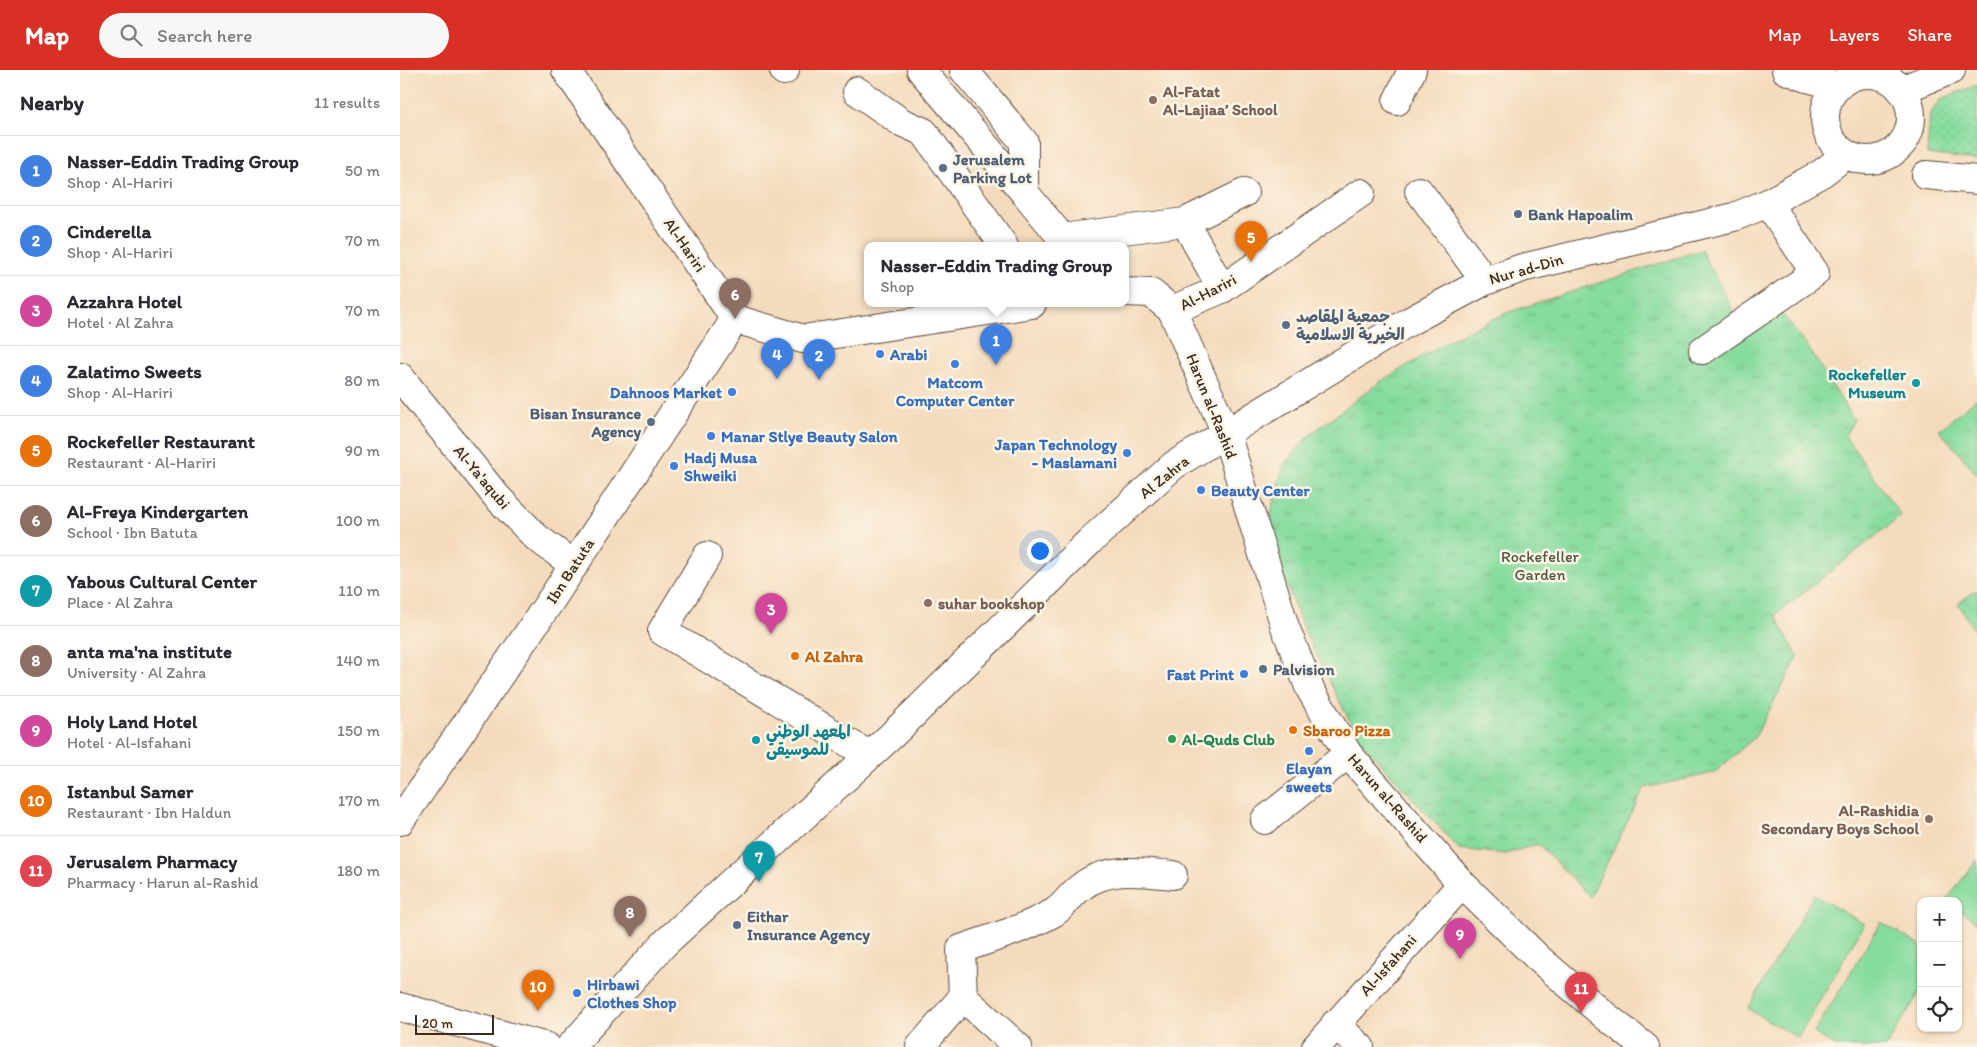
<!DOCTYPE html>
<html lang="en">
<head>
<meta charset="utf-8">
<style>
	:root { --surface:#fff; --page:#f7f7f7; --text:#2b2b33; --muted:#7c7c81; --line:#e1e1e2; --accent:#d93025 }
	body { margin:0; font-family:Itim,"Playpen Sans Arabic",sans-serif; background:var(--page); color:var(--text) }
	.controls { position:absolute; right:15px; bottom:15px; display:grid; overflow:hidden; border-radius:10px; box-shadow:0 1px 4px #0004 }
	.controls button { width:45px; height:45px; display:grid; place-items:center; padding:0; border:0; border-bottom:1px solid var(--line); background:var(--surface); color:var(--text); font:25px sans-serif }
	.scale { position:absolute; left:15px; bottom:12px; width:79px; box-sizing:border-box; padding-left:5px; border:2px solid #3b2a1e; border-top:0; font-size:14px; line-height:18px; white-space:nowrap; color:#3b2a1e; -webkit-text-stroke:4px #fcf5e5; paint-order:stroke }
	.you { position:absolute; left:639px; top:480px; width:18px; height:18px; margin:-12px; border:4px solid #fff; border-radius:50%; background:#1a73e8; box-shadow:0 0 0 8px #1a73e833 }
	.badge { display:grid; place-items:center; width:32px; height:32px; border-radius:50%; background:var(--accent); color:#fff; font-size:16px; font-weight:700 }
	.pin { position:absolute; translate:-50% -41px; filter:drop-shadow(0 1px 2px #0008) }
	.pin::after { content:''; position:absolute; top:26px; width:18px; height:15px; background:inherit; clip-path:polygon(0 0,100% 0,50% 100%) }
	.popup { position:absolute; left:464px; top:172px; width:265px; height:65px; box-sizing:border-box; display:grid; place-content:center; border-radius:10px; background:var(--surface); filter:drop-shadow(0 1px 4px #0005); font-size:16px; white-space:nowrap; color:var(--muted) }
	.popup b { font-size:19px; color:var(--text) }
	.popup::after { content:''; position:absolute; left:50%; top:100%; margin-left:-10px; border:10px solid transparent; border-top-color:var(--surface) }
	.list { margin:0; padding:0; list-style:none }
	h2 { display:flex; justify-content:space-between; align-items:center; height:65px; margin:0; padding:0 20px; font-size:21px }
	h2 small { font-size:16px; font-weight:400; color:var(--muted) }
	.list li { display:grid; grid-template-columns:32px 1fr auto; gap:15px; align-items:center; box-sizing:border-box; height:70px; padding:0 20px; border-top:1px solid var(--line) }
	.list b { display:block; font-size:19px; white-space:nowrap }
	.list p { margin:0; font-size:16px; white-space:nowrap; color:var(--muted) }
	.list em { font-size:16px; font-style:normal; color:var(--muted) }
	.icon { flex:none; width:28px; height:28px; fill:none; stroke:currentColor; stroke-width:2; stroke-linecap:round; stroke-linejoin:round }
	.map { position:relative; flex:none; width:1577px; height:977px; overflow:hidden }
	header { display:flex; align-items:center; gap:30px; box-sizing:border-box; height:70px; padding:0 25px; background:var(--accent); color:#fff }
	header strong { font-size:24px }
	nav { display:flex; gap:28px; margin-inline-start:auto; font-size:18px }
	.search { width:350px; height:45px; background:var(--page); display:flex; align-items:center; gap:12px; box-sizing:border-box; padding:0 18px; border-radius:28px; color:var(--muted); font-size:19px }
	main { display:flex }
	aside { flex:1; background:var(--surface) }
	.map>svg:first-child { display:block }
	.grass { fill:url(#grass-dots); stroke:#60835e }
	.park { fill:url(#park-tufts); stroke:#60835e }
	.pitch { fill:#86dc9f; stroke:#60835e }
	.lines { fill:none; stroke-linecap:round; stroke-linejoin:round }
	.minor-casing { stroke:#574536; stroke-width:30 }
	.minor { stroke:#fff; stroke-width:28 }
	.education-dot { fill:#8d6e63; stroke:#fcf5e5; stroke-width:2 }
	.service-dot { fill:#5c6f8a; stroke:#fcf5e5; stroke-width:2 }
	.shop-dot { fill:#3f7fe0; stroke:#fcf5e5; stroke-width:2 }
	.culture-dot { fill:#0f9aa8; stroke:#fcf5e5; stroke-width:2 }
	.food-dot { fill:#e8710a; stroke:#fcf5e5; stroke-width:2 }
	.leisure-dot { fill:#2e9e5b; stroke:#fcf5e5; stroke-width:2 }
	.labels { text-anchor:middle; dominant-baseline:central; stroke-width:5; stroke-linejoin:round; paint-order:stroke }
	.education-label { font-size:16px; font-weight:bold; fill:#785e54; stroke:#fcf5e5; text-anchor:start }
	.service-label { font-size:16px; font-weight:bold; fill:#4e5e75; stroke:#fcf5e5; text-anchor:start }
	.street-label { font-size:16px; fill:#3b2a1e; stroke:#fcf5e5 }
	.shop-label { font-size:16px; font-weight:bold; fill:#366cbe; stroke:#fcf5e5; text-anchor:start }
	.culture-label { font-size:16px; font-weight:bold; fill:#0d838f; stroke:#fcf5e5; text-anchor:end }
	.park-label { font-size:16px; fill:#4e563e; stroke:#fcf5e5 }
	.food-label { font-size:16px; font-weight:bold; fill:#c56008; stroke:#fcf5e5; text-anchor:start }
	.leisure-label { font-size:16px; font-weight:bold; fill:#27864d; stroke:#fcf5e5; text-anchor:start }
</style>
</head>
<body>
<header>
<strong>Map</strong>
<div class="search"><svg class="icon" aria-label="search" viewBox="0 0 24 24"><circle cx="10" cy="10" r="6"/><path d="M15 15l6 6"/></svg>Search here</div>
<nav><a>Map</a><a>Layers</a><a>Share</a></nav>
</header>
<main>
<aside>
<h2>Nearby<small>11 results</small></h2>
<ul class="list">
<li><span class="badge" style="background:#3f7fe0">1</span><div><b>Nasser-Eddin Trading Group</b><p>Shop · Al-Hariri</p></div><em>50 m</em></li>
<li><span class="badge" style="background:#3f7fe0">2</span><div><b>Cinderella</b><p>Shop · Al-Hariri</p></div><em>70 m</em></li>
<li><span class="badge" style="background:#d1479c">3</span><div><b>Azzahra Hotel</b><p>Hotel · Al Zahra</p></div><em>70 m</em></li>
<li><span class="badge" style="background:#3f7fe0">4</span><div><b>Zalatimo Sweets</b><p>Shop · Al-Hariri</p></div><em>80 m</em></li>
<li><span class="badge" style="background:#e8710a">5</span><div><b>Rockefeller Restaurant</b><p>Restaurant · Al-Hariri</p></div><em>90 m</em></li>
<li><span class="badge" style="background:#8d6e63">6</span><div><b>Al-Freya Kindergarten</b><p>School · Ibn Batuta</p></div><em>100 m</em></li>
<li><span class="badge" style="background:#0f9aa8">7</span><div><b>Yabous Cultural Center</b><p>Place · Al Zahra</p></div><em>110 m</em></li>
<li><span class="badge" style="background:#8d6e63">8</span><div><b>anta ma'na institute</b><p>University · Al Zahra</p></div><em>140 m</em></li>
<li><span class="badge" style="background:#d1479c">9</span><div><b>Holy Land Hotel</b><p>Hotel · Al-Isfahani</p></div><em>150 m</em></li>
<li><span class="badge" style="background:#e8710a">10</span><div><b>Istanbul Samer</b><p>Restaurant · Ibn Haldun</p></div><em>170 m</em></li>
<li><span class="badge" style="background:#e0444e">11</span><div><b>Jerusalem Pharmacy</b><p>Pharmacy · Harun al-Rashid</p></div><em>180 m</em></li>
</ul>
</aside>
<div class="map">
<svg width="1577" height="977" viewBox="0 0 1577 977">
	<defs>
		<pattern id="grass-dots" width="8" height="8" patternUnits="userSpaceOnUse" patternTransform="scale(1.25)"><rect width="8" height="8" fill="#86dc9f"/><path d="M2 2h.1M6 6h.1" fill="none" stroke="#75bd88" stroke-width="1.8" stroke-linecap="round"/></pattern>
		<pattern id="park-tufts" width="24" height="20" patternUnits="userSpaceOnUse" patternTransform="scale(1.25)"><rect width="24" height="20" fill="#86dc9f"/><path d="M3 7l-1-3M5 7V3M7 7l1-3M15 17l-1-3M17 17v-4M19 17l1-3" fill="none" stroke="#75bd88"/></pattern>
	</defs>
	<rect width="100%" height="100%" fill="#fcf5e5"/>
	<filter id="ink" filterUnits="userSpaceOnUse"><feTurbulence type="fractalNoise" baseFrequency=".02" numOctaves="2"/><feDisplacementMap in="SourceGraphic" scale="10" xChannelSelector="R" yChannelSelector="G"/><feConvolveMatrix kernelMatrix="1 2 1 2 8 2 1 2 1" color-interpolation-filters="sRGB"/></filter>
	<filter id="wash" filterUnits="userSpaceOnUse"><feTurbulence type="fractalNoise" baseFrequency=".0096" numOctaves="4" result="noise"/><feDisplacementMap in="SourceGraphic" scale="20" xChannelSelector="R" yChannelSelector="G"/><feGaussianBlur stdDeviation="1.12" result="paint"/><feColorMatrix in="noise" values="0 0 0 0 0 0 0 0 0 0 0 0 0 0 0 0 0 1.4 0 .05"/><feComposite in="paint" operator="in"/></filter>
	<g filter="url(#wash)">
		<rect width="100%" height="100%" fill="#f5dbbe"/>
		<path class="grass" d="M1577 15V90L1527 84 1530 44 1541 29Z"/>
		<g class="park">
			<path d="M1301 180 1344 261 1378 239 1406 274 1454 350 1445 366 1501 446 1375 545 1398 587 1355 667 1314 703 1244 718 1190 827 1138 774 1105 784 1059 779 963 674 949 650 905 562 879 496 873 464 871 445 875 422 885 393 911 364 980 312 1053 268 1106 243Z"/>
			<path d="M1577 328V404L1539 360Z"/>
			<path d="M1577 520V565L1558 533Z"/>
		</g>
		<g class="pitch">
			<path d="M1577 790V853L1558 838V831L1547 829Z"/>
			<path d="M1414 825 1464 854 1398 968 1348 939Z"/>
			<path d="M1481 852 1521 876V920L1486 977H1437L1414 963Z"/>
		</g>
	</g>
	<g filter="url(#ink)">
		<g class="lines">
			<defs>
				<g id="minor">
					<path d="M166 0 335 249 403 269 632 234"/>
					<path d="M521 0 624 122"/>
					<path d="M564 0 624 72V122L662 168 785 152 822 219"/>
					<path d="M1386 0 1407 8 1438 16"/>
					<path d="M384 1 385 0"/>
					<circle cx="1468" cy="47" r="43"/>
					<path d="M1501 20 1551 0"/>
					<path d="M457 21 501 52 524 62 604 176"/>
					<path d="M997 31 1012 0"/>
					<path d="M1526 105 1577 110"/>
					<path d="M1019 121 1085 211"/>
					<path d="M785 152 844 123"/>
					<path d="M725 222 751 223 772 240 826 363 885 557 910 619 948 684 1062 814 1138 888 1203 944 1245 977"/>
					<path d="M772 240 822 219 961 123"/>
					<path d="M1303 280 1415 203 1368 133"/>
					<path d="M0 307 97 427 136 467 174 495"/>
					<path d="M307 486 262 561 469 685"/>
					<path d="M865 750 948 684"/>
					<path d="M0 751 151 530 335 249"/>
					<path d="M563 927 561 879C592 868 624 859 653 843 664 837 671 824 681 817 708 796 741 802 773 805"/>
					<path d="M0 937 147 977"/>
					<path d="M935 954 960 977"/>
					<path d="M170 977 264 874 492 665 690 471 774 395 1010 251 1085 211 1122 198 1334 147 1368 133 1422 103 1446 85"/>
					<path d="M520 977 563 927 618 977"/>
					<path d="M916 977 1062 814"/>
				</g>
			</defs>
			<use href="#minor" class="minor-casing"/>
			<use href="#minor" class="minor"/>
		</g>
	</g>
	<g class="education-dot">
		<circle cx="753" cy="30" r="5"/>
		<circle cx="528" cy="533" r="5"/>
		<circle cx="1529" cy="749" r="5"/>
	</g>
	<g class="service-dot">
		<circle cx="543" cy="98" r="5"/>
		<circle cx="1118" cy="144" r="5"/>
		<circle cx="886" cy="255" r="5"/>
		<circle cx="251" cy="352" r="5"/>
		<circle cx="863" cy="599" r="5"/>
		<circle cx="337" cy="855" r="5"/>
	</g>
	<g class="shop-dot">
		<circle cx="480" cy="284" r="5"/>
		<circle cx="555" cy="294" r="5"/>
		<circle cx="332" cy="322" r="5"/>
		<circle cx="311" cy="366" r="5"/>
		<circle cx="727" cy="383" r="5"/>
		<circle cx="274" cy="396" r="5"/>
		<circle cx="801" cy="420" r="5"/>
		<circle cx="844" cy="604" r="5"/>
		<circle cx="909" cy="681" r="5"/>
		<circle cx="177" cy="923" r="5"/>
	</g>
	<g class="culture-dot">
		<circle cx="1516" cy="313" r="5"/>
		<circle cx="356" cy="670" r="5"/>
	</g>
	<g class="food-dot">
		<circle cx="395" cy="586" r="5"/>
		<circle cx="893" cy="660" r="5"/>
	</g>
	<circle class="leisure-dot" cx="772" cy="669" r="5"/>
	<g class="labels">
		<g class="education-label">
			<text x="763" y="21">Al-Fatat<tspan x="763" dy="18">Al-Lajiaa’ School</tspan></text>
			<text x="538" y="533">suhar bookshop</text>
			<text x="1519" y="740" text-anchor="end">Al-Rashidia<tspan x="1519" dy="18">Secondary Boys School</tspan></text>
		</g>
		<g class="service-label">
			<text x="553" y="89">Jerusalem<tspan x="553" dy="18">Parking Lot</tspan></text>
			<text x="1128" y="144">Bank Hapoalim</text>
			<text x="896" y="246">جمعية المقاصد<tspan x="896" dy="18">الخيرية الاسلامية</tspan></text>
			<text x="241" y="343" text-anchor="end">Bisan Insurance<tspan x="241" dy="18">Agency</tspan></text>
			<text x="873" y="599">Palvision</text>
			<text x="347" y="846">Eithar<tspan x="347" dy="18">Insurance Agency</tspan></text>
		</g>
		<g class="street-label">
			<text transform="translate(285 175) rotate(56)">Al-Hariri</text>
			<text transform="translate(1126 199) rotate(-16)">Nur ad-Din</text>
			<text transform="translate(808 222) rotate(-27)">Al-Hariri</text>
			<text transform="translate(812 336) rotate(68)">Harun al-Rashid</text>
			<text transform="translate(82 407) rotate(50)">Al-Ya'aqubi</text>
			<text transform="translate(764 407) rotate(-39)">Al Zahra</text>
			<text transform="translate(170 501) rotate(-57)">Ibn Batuta</text>
			<text transform="translate(988 728) rotate(49)">Harun al-Rashid</text>
			<text transform="translate(988 895) rotate(-48)">Al-Isfahani</text>
		</g>
		<g class="shop-label">
			<text x="490" y="284">Arabi</text>
			<text x="555" y="312" text-anchor="middle">Matcom<tspan x="555" dy="18">Computer Center</tspan></text>
			<text x="322" y="322" text-anchor="end">Dahnoos Market</text>
			<text x="321" y="366">Manar Stlye Beauty Salon</text>
			<text x="717" y="374" text-anchor="end">Japan Technology<tspan x="717" dy="18">- Maslamani</tspan></text>
			<text x="284" y="387">Hadj Musa<tspan x="284" dy="18">Shweiki</tspan></text>
			<text x="811" y="420">Beauty Center</text>
			<text x="834" y="604" text-anchor="end">Fast Print</text>
			<text x="909" y="698" text-anchor="middle">Elayan<tspan x="909" dy="18">sweets</tspan></text>
			<text x="187" y="914">Hirbawi<tspan x="187" dy="18">Clothes Shop</tspan></text>
		</g>
		<g class="culture-label">
			<text x="1506" y="304">Rockefeller<tspan x="1506" dy="18">Museum</tspan></text>
			<text x="366" y="661" text-anchor="start">المعهد الوطني<tspan x="366" dy="18">للموسيقى</tspan></text>
		</g>
		<g class="park-label">
			<text x="1140" y="486">Rockefeller<tspan x="1140" dy="18">Garden</tspan></text>
		</g>
		<g class="food-label">
			<text x="405" y="586">Al Zahra</text>
			<text x="903" y="660">Sbaroo Pizza</text>
		</g>
		<g class="leisure-label">
			<text x="782" y="669">Al-Quds Club</text>
		</g>
	</g>
</svg>
<div class="controls">
<button>+</button>
<button>−</button>
<button><svg class="icon" aria-label="locate" viewBox="0 0 24 24"><circle cx="12" cy="12" r="6"/><path d="M12 2v4M12 18v4M2 12h4M18 12h4"/></svg></button>
</div>
<div class="scale">20 m</div>
<div class="you"></div>
<div class="pin badge" style="left:596px;top:295px;background:#3f7fe0">1</div>
<div class="popup"><b>Nasser-Eddin Trading Group</b>Shop</div>
<div class="pin badge" style="left:419px;top:310px;background:#3f7fe0">2</div>
<div class="pin badge" style="left:371px;top:564px;background:#d1479c">3</div>
<div class="pin badge" style="left:377px;top:309px;background:#3f7fe0">4</div>
<div class="pin badge" style="left:851px;top:192px;background:#e8710a">5</div>
<div class="pin badge" style="left:335px;top:249px;background:#8d6e63">6</div>
<div class="pin badge" style="left:359px;top:812px;background:#0f9aa8">7</div>
<div class="pin badge" style="left:230px;top:867px;background:#8d6e63">8</div>
<div class="pin badge" style="left:1060px;top:889px;background:#d1479c">9</div>
<div class="pin badge" style="left:138px;top:941px;background:#e8710a">10</div>
<div class="pin badge" style="left:1181px;top:943px;background:#e0444e">11</div>
</div>
</main>
</body>
</html>
